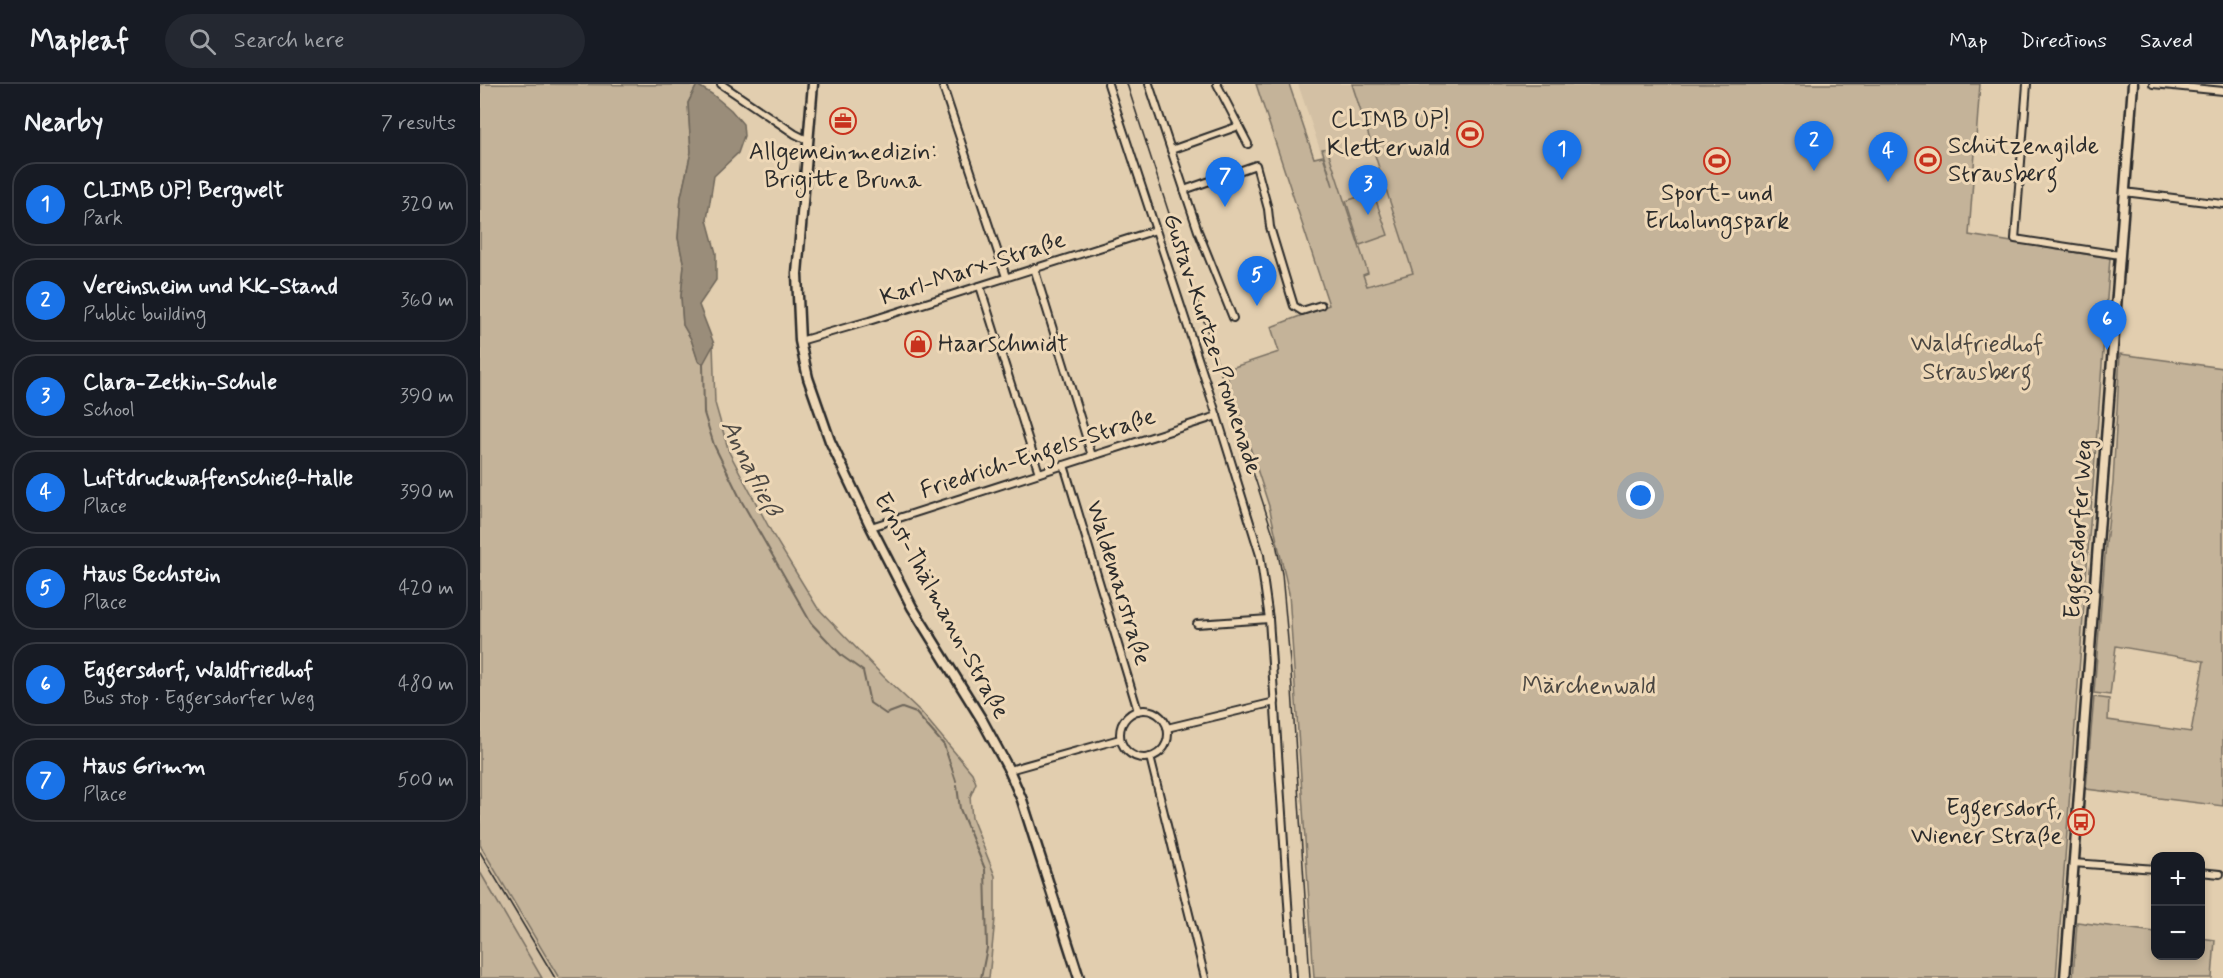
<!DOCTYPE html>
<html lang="en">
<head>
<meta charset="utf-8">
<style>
	:root { --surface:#171b24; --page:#242831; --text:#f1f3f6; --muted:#9ea1a6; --line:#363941; --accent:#1a73e8 }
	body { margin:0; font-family:Mynerve,sans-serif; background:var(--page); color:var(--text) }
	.controls { position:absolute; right:18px; bottom:18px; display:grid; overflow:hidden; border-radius:12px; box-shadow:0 3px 9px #0003 }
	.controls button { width:54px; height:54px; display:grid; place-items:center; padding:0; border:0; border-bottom:2px solid var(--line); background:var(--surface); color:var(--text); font:30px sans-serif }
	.you { position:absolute; left:1161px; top:412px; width:21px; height:21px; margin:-15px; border:4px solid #fff; border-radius:50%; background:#1a73e8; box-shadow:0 0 0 9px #1a73e833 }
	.badge { display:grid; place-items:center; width:39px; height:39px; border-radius:50%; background:var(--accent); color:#fff; font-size:20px; font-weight:700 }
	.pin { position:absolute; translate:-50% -50px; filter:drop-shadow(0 2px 3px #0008) }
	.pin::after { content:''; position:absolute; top:32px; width:21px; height:18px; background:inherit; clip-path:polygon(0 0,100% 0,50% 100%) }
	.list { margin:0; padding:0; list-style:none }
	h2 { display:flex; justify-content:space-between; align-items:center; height:78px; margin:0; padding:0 24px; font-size:26px }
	h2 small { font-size:20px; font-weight:400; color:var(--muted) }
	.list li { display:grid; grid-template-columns:39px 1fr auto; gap:18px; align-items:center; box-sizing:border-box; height:84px; margin:0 12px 12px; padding:0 12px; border:2px solid var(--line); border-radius:24px }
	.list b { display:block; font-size:22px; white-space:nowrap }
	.list p { margin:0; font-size:20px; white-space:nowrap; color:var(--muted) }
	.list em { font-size:20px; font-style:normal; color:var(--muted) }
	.icon { flex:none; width:33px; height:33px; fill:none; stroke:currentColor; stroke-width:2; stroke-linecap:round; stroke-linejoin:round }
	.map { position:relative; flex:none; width:1743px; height:894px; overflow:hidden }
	header { display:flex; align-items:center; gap:36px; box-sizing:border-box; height:84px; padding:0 30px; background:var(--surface); border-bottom:2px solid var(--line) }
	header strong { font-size:28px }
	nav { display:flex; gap:33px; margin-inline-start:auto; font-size:21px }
	.search { width:420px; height:54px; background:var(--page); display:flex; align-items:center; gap:15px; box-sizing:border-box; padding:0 21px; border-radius:33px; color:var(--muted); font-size:22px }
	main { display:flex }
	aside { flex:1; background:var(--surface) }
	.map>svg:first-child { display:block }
	.built { fill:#d3c0a4 }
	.green { fill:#c4b399; stroke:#786f62; stroke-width:1.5 }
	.water { fill:#9a8d7a; stroke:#6e665a; stroke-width:1.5 }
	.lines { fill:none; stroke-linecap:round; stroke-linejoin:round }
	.stream { stroke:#6e665a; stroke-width:2 }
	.street-casing { stroke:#2b2b2b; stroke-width:10 }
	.secondary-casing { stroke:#2b2b2b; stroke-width:13 }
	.street { stroke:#eed8b7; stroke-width:6 }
	.secondary { stroke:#eed8b7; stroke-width:8 }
	.tram { stroke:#2b2b2b; stroke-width:1.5 }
	.labels { text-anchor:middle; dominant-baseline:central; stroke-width:6; stroke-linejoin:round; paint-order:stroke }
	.poi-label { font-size:24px; fill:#2b2b2b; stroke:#eed8b7; text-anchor:end }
	.street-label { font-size:24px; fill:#2b2b2b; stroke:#eed8b7 }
	.park-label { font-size:24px; fill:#4a4641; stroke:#eed8b7 }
	.water-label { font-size:26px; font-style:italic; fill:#4c4843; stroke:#eed8b7 }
</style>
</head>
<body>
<header>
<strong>Mapleaf</strong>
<div class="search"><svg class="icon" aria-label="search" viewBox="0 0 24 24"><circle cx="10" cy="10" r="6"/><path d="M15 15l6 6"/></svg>Search here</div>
<nav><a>Map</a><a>Directions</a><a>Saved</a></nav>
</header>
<main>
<aside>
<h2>Nearby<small>7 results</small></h2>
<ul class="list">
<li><span class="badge">1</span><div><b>CLIMB UP! Bergwelt</b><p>Park</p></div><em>320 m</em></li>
<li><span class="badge">2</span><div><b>Vereinsheim und KK-Stand</b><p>Public building</p></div><em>360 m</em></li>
<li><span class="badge">3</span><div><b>Clara-Zetkin-Schule</b><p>School</p></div><em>390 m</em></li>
<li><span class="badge">4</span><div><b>Luftdruckwaffenschieß-Halle</b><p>Place</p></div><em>390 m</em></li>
<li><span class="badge">5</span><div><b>Haus Bechstein</b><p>Place</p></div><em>420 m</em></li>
<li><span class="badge">6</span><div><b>Eggersdorf, Waldfriedhof</b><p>Bus stop · Eggersdorfer Weg</p></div><em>480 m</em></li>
<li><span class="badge">7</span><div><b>Haus Grimm</b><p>Place</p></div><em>500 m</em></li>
</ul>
</aside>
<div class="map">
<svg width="1743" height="894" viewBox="0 0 1743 894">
	<rect width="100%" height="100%" fill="#e2ceaf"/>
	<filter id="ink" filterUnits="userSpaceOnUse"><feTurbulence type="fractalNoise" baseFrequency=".0167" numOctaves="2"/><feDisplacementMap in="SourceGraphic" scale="12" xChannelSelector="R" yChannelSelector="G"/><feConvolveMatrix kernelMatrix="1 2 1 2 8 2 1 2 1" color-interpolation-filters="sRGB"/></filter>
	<g filter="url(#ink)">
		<g class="built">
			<path d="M818 0H872L933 189 886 202Z"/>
			<path d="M0 761 52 848 79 894H62L0 788Z"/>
		</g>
		<g class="green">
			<path d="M0 0 217 1 208 19 211 68 201 113 198 154 204 182 201 212 203 241 211 255 218 276 223 279 233 260 235 319 249 368 293 451 337 523 403 592 441 628 492 689 496 699 490 713 492 734 515 792V835L509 894H79L0 761Z"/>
			<path d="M776 0H809L834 74 843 72 853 102 842 65 847 64 888 189 883 191 887 202 933 189 872 0H1500L1489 151 1630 174 1576 894H834L809 509 789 422 745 286 799 268 791 243 849 221Z"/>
			<path d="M893 108 908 151 880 161 866 117Z"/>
			<path d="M1640 270 1743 284V722L1606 705 1614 613 1629 615 1628 636 1711 648 1724 577 1636 562 1630 611 1614 609 1626 459 1633 399Z"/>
			<path d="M0 788 62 894H0Z"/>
			<path d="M1597 838 1675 848 1676 872H1720L1721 854 1735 856 1732 894H1593Z"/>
		</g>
		<path class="water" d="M217 1 232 10 251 26 263 40 264 52 258 69 234 92 227 136 236 169V196L219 221 234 260 223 280 218 277 211 255 203 241 201 212 204 182 198 154 201 113 211 68 208 19Z"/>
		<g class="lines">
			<g class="stream">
				<path d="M223 279 224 329 234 361 262 418 331 539 362 572 383 587 390 619 406 630 422 624 436 629 464 661 476 697"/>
				<path d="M477 702 480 725 505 785 507 864 501 894"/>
			</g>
			<defs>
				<g id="street">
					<path d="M241 0 315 50 329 57"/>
					<path d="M462 0 526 193"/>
					<path d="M628 0 737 332 780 471 789 535 813 894"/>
					<path d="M669 0 718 147 753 234"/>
					<path d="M737 0 768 60"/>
					<path d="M1547 0 1535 155 1640 171"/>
					<path d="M1673 0 1743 7"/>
					<path d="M691 66 759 42"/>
					<path d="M704 106 776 81 788 125 790 143 814 222 822 227 841 221"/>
					<path d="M1644 108 1743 120"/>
					<path d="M554 184 612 372"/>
					<path d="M500 202 559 389"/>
					<path d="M320 257 389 237 676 146"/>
					<path d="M584 381 658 627"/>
					<path d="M391 443 737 332"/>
					<path d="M717 540 789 535"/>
					<circle cx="664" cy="650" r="24"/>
					<path d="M687 644 795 618"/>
					<path d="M670 673 725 894"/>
					<path d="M529 686 640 655"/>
					<path d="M1593 779 1676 785"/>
					<path d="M1720 788 1740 790"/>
				</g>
				<g id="secondary">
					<path d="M333 0 317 190 320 257 328 294 350 357 391 443 432 523 502 636 529 686 542 716 599 894"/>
					<path d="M1585 894 1653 0"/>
				</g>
			</defs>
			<use href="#street" class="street-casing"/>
			<use href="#secondary" class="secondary-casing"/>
			<use href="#street" class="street"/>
			<use href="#secondary" class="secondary"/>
			<g class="tram">
				<path d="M647 0 796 459 802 490 811 589 830 894"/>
				<path d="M0 768 75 894"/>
			</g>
		</g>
	</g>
	<defs>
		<symbol id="office-ring" viewBox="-11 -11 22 22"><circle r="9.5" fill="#eed8b7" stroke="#c8321e" stroke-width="1.5"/><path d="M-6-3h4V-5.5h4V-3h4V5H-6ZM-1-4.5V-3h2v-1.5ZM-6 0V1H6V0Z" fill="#c8321e"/></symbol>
		<symbol id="stadium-ring" viewBox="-11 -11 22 22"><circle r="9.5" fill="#eed8b7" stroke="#c8321e" stroke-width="1.5"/><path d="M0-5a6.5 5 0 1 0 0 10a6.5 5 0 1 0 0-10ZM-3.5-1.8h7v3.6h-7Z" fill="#c8321e"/></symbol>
		<symbol id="shop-ring" viewBox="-11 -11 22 22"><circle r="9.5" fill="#eed8b7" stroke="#c8321e" stroke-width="1.5"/><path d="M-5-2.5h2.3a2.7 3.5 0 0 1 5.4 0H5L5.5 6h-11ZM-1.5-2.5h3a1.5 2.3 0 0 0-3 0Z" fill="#c8321e"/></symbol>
		<symbol id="bus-ring" viewBox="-11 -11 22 22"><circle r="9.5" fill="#eed8b7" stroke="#c8321e" stroke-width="1.5"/><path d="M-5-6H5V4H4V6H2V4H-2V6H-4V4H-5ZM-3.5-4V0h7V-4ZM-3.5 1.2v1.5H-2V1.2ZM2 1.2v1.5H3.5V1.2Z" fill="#c8321e"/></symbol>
	</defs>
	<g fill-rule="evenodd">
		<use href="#office-ring" x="348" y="22" width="30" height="30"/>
		<use href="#stadium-ring" x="975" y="35" width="30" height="30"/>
		<use href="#stadium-ring" x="1433" y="61" width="30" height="30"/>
		<use href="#stadium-ring" x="1222" y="62" width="30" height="30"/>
		<use href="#shop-ring" x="423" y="245" width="30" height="30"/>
		<use href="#bus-ring" x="1586" y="723" width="30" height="30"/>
	</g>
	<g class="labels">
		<g class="poi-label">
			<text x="970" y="36">CLIMB UP!<tspan x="970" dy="28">Kletterwald</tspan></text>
			<text x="1468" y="62" text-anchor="start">Schützengilde<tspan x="1468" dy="28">Strausberg</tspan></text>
			<text x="363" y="68" text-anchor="middle">Allgemeinmedizin:<tspan x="363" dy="28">Brigitte Bruna</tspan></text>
			<text x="1237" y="109" text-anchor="middle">Sport- und<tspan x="1237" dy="28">Erholungspark</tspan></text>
			<text x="458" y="260" text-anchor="start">Haarschmidt</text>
			<text x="1582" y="724">Eggersdorf,<tspan x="1582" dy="28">Wiener Straße</tspan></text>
		</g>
		<g class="street-label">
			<text transform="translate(493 185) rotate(-18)">Karl-Marx-Straße</text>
			<text transform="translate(732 260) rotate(72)">Gustav-Kurtze-Promenade</text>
			<text transform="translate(558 370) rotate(-18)">Friedrich-Engels-Straße</text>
			<text transform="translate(1599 445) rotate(-86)">Eggersdorfer Weg</text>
			<text transform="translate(638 499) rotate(73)">Waldemarstraße</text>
			<text transform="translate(461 522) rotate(61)">Ernst-Thälmann-Straße</text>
		</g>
		<g class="park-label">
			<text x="1497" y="260">Waldfriedhof<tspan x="1497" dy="28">Strausberg</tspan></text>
			<text x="1109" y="602">Märchenwald</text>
		</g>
		<g class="water-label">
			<text transform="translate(270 384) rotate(64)">Annafließ</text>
		</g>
	</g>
</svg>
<div class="controls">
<button>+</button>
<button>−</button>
</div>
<div class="you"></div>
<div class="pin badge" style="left:1082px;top:96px">1</div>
<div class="pin badge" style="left:1334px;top:87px">2</div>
<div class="pin badge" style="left:888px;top:131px">3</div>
<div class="pin badge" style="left:1408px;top:98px">4</div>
<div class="pin badge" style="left:777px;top:222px">5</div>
<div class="pin badge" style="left:1627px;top:266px">6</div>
<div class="pin badge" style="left:745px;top:123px">7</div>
</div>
</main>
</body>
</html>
